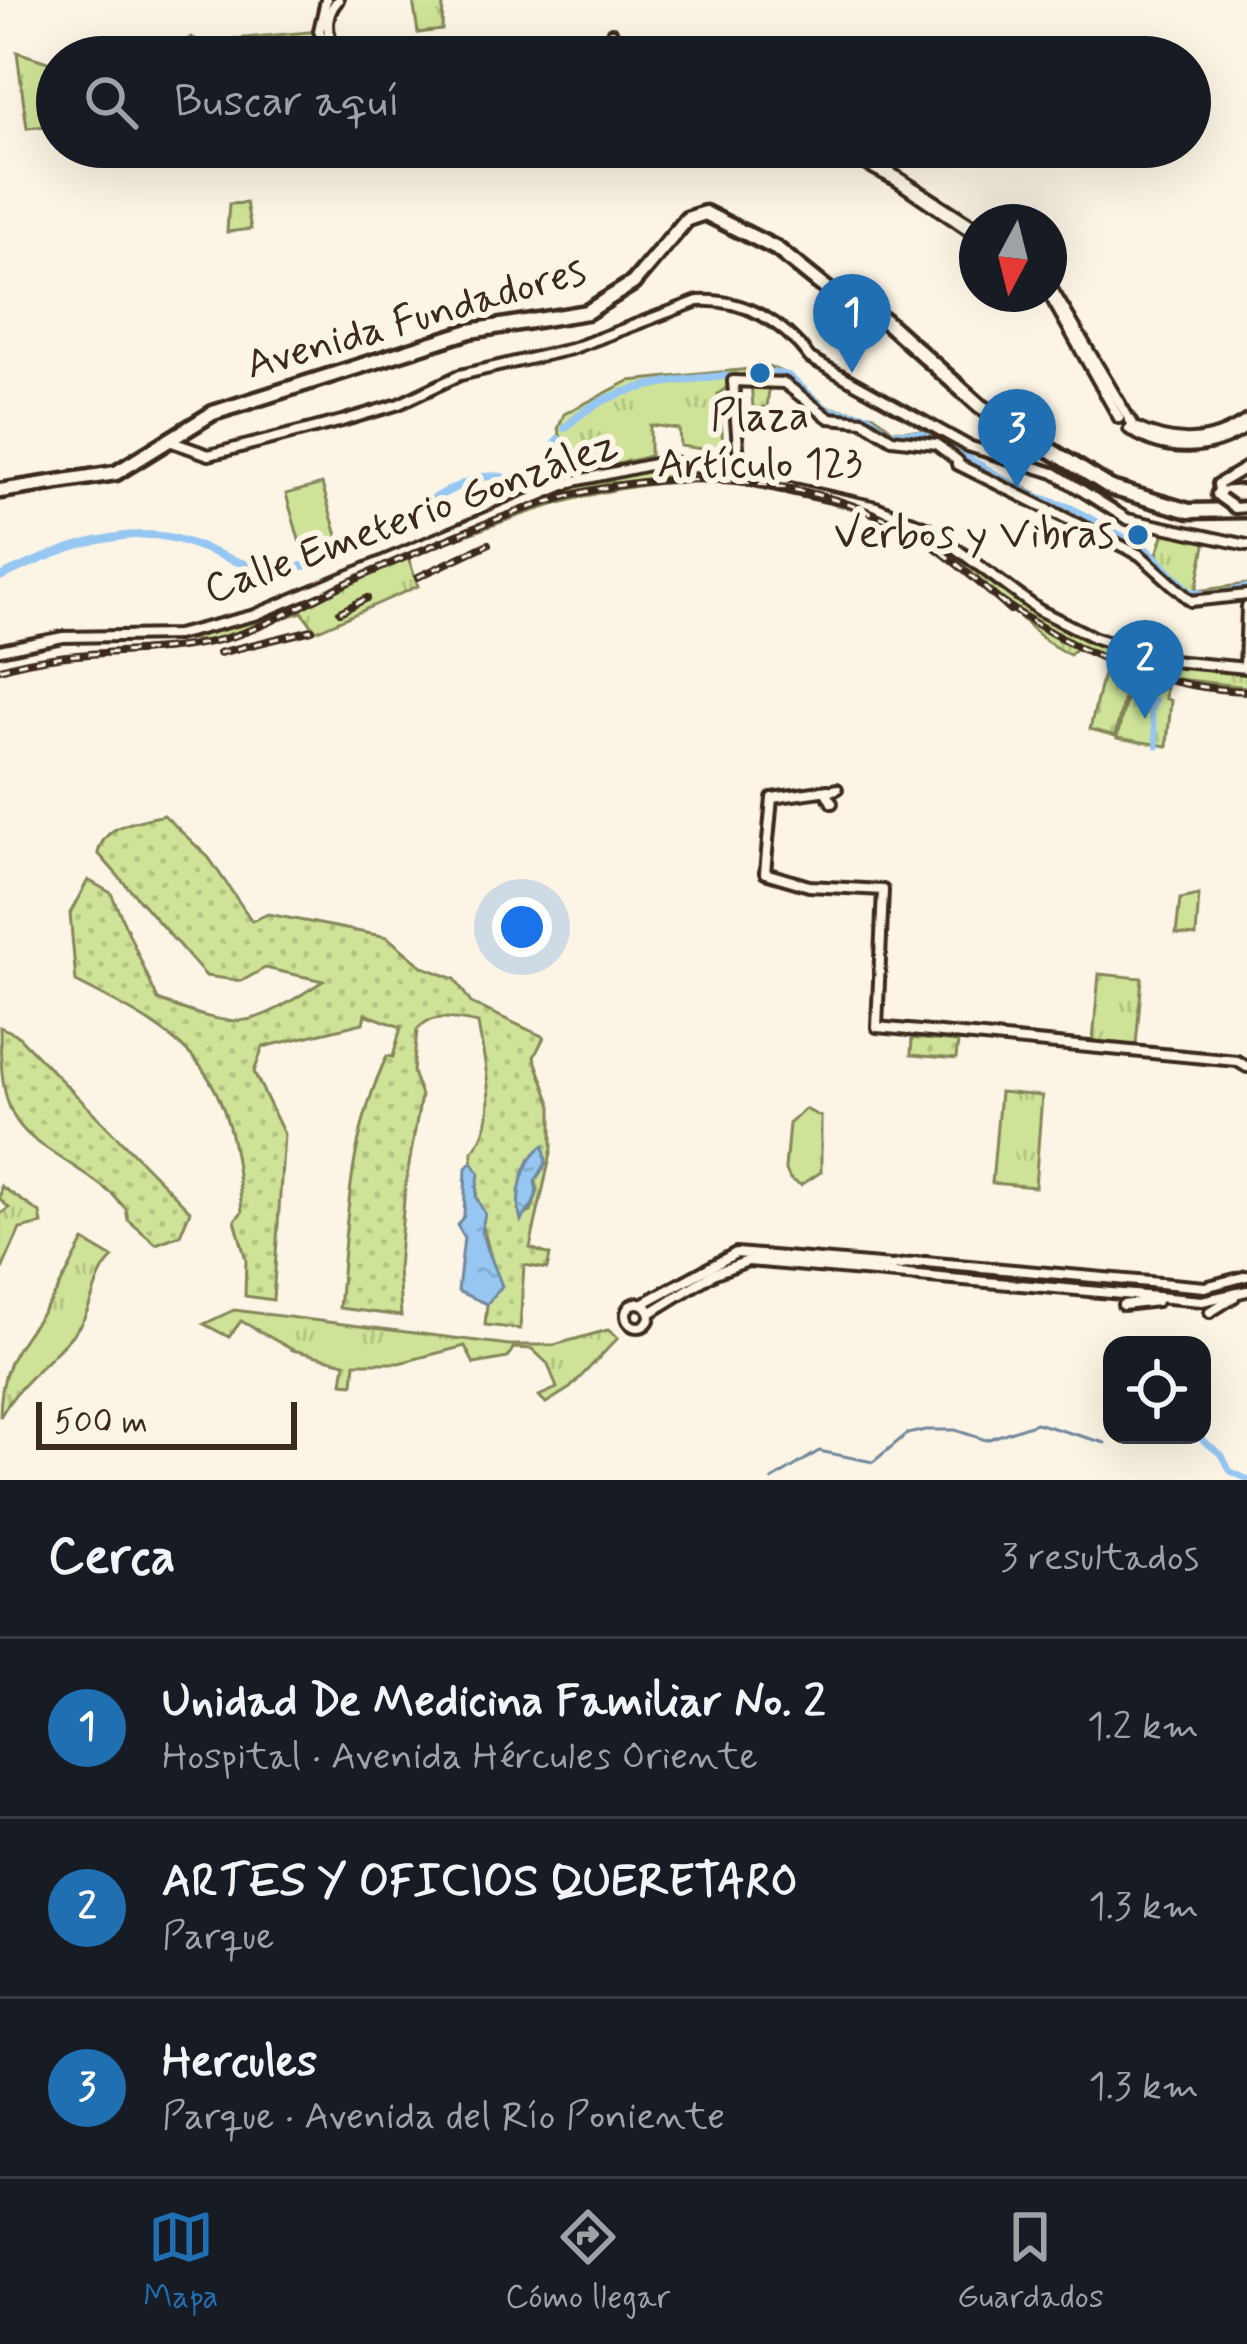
<!DOCTYPE html>
<html lang="es">
<head>
<meta charset="utf-8">
<style>
	:root { --surface:#171b24; --page:#242831; --text:#f1f3f6; --muted:#9ea1a6; --line:#363941; --accent:#1f6fb2 }
	body { margin:0; font-family:Mynerve,sans-serif; background:var(--page); color:var(--text) }
	.controls { position:absolute; right:36px; bottom:36px; display:grid; overflow:hidden; border-radius:24px; box-shadow:0 12px 48px #0002 }
	.controls button { width:108px; height:108px; display:grid; place-items:center; padding:0; border:0; border-bottom:3px solid var(--line); background:var(--surface); color:var(--text); font:60px sans-serif }
	.compass { position:absolute; left:959px; top:204px; width:108px; height:108px; border-radius:50%; background:var(--surface); box-shadow:0 12px 48px #0002; rotate:187deg }
	.scale { position:absolute; left:36px; bottom:30px; width:261px; box-sizing:border-box; padding-left:12px; border:6px solid #3b2a1e; border-top:0; font-size:33px; line-height:42px; white-space:nowrap; color:#3b2a1e; -webkit-text-stroke:9px #fcf5e5; paint-order:stroke }
	.you { position:absolute; left:522px; top:927px; width:42px; height:42px; margin:-30px; border:9px solid #fff; border-radius:50%; background:#1a73e8; box-shadow:0 0 0 18px #1a73e833 }
	.badge { display:grid; place-items:center; width:78px; height:78px; border-radius:50%; background:var(--accent); color:#fff; font-size:39px; font-weight:700 }
	.pin { position:absolute; translate:-50% -99px; filter:drop-shadow(0 3px 6px #0008) }
	.pin::after { content:''; position:absolute; top:63px; width:42px; height:36px; background:inherit; clip-path:polygon(0 0,100% 0,50% 100%) }
	.list { margin:0; padding:0; list-style:none }
	h2 { display:flex; justify-content:space-between; align-items:center; height:156px; margin:0; padding:0 48px; font-size:51px }
	h2 small { font-size:39px; font-weight:400; color:var(--muted) }
	.list li { display:grid; grid-template-columns:78px 1fr auto; gap:36px; align-items:center; box-sizing:border-box; height:180px; padding:0 48px; border-top:3px solid var(--line) }
	.list b { display:block; font-size:45px; white-space:nowrap }
	.list p { margin:0; font-size:39px; white-space:nowrap; color:var(--muted) }
	.list em { font-size:39px; font-style:normal; color:var(--muted) }
	.icon { flex:none; width:66px; height:66px; fill:none; stroke:currentColor; stroke-width:2; stroke-linecap:round; stroke-linejoin:round }
	.map { position:relative; flex:none; width:1247px; height:1480px; overflow:hidden }
	.search { position:absolute; background:var(--surface); box-shadow:0 12px 48px #0002; left:36px; right:36px; top:36px; height:132px; display:flex; align-items:center; gap:30px; box-sizing:border-box; padding:0 42px; border-radius:66px; color:var(--muted); font-size:45px }
	.sheet { height:696px; background:var(--surface) }
	nav { display:flex; justify-content:space-around; align-items:center; box-sizing:border-box; height:168px; border-top:3px solid var(--line); background:var(--surface); font-size:33px; color:var(--muted) }
	nav a { display:grid; justify-items:center; gap:6px }
	nav .on { color:var(--accent) }
	.map>svg:first-child { display:block }
	.grass { fill:url(#grass-dots); stroke:#84865a; stroke-width:3; fill-rule:evenodd }
	.cemetery { fill:url(#cemetery-stones); stroke:#84865a; stroke-width:3 }
	.park { fill:url(#park-tufts); stroke:#84865a; stroke-width:3 }
	.pitch { fill:#cee397; stroke:#84865a; stroke-width:3 }
	.water { fill:url(#water-ripples); stroke:#72889d; stroke-width:3 }
	.lines { fill:none; stroke-linecap:round; stroke-linejoin:round }
	.stream { stroke:#72889d; stroke-width:3 }
	.canal { stroke:#96c6f2; stroke-width:6 }
	.river { stroke:#96c6f2; stroke-width:8 }
	.minor-casing { stroke:#3b2a1e; stroke-width:16 }
	.major-casing { stroke:#3b2a1e; stroke-width:21 }
	.minor { stroke:#fcf5e5; stroke-width:8 }
	.major { stroke:#fcf5e5; stroke-width:12 }
	.rail-casing { stroke:#3b2a1e; stroke-width:8 }
	.rail { stroke:#fcf5e5; stroke-width:3; stroke-dasharray:9; stroke-linecap:butt }
	.minor-bridge-casing { stroke:#3b2a1e; stroke-width:16; stroke-linecap:butt }
	.minor-bridge { stroke:#fcf5e5; stroke-width:8 }
	.poi-dot { fill:#1f6fb2; stroke:#fcf5e5; stroke-width:4.5 }
	.labels { text-anchor:middle; dominant-baseline:central; stroke-width:12; stroke-linejoin:round; paint-order:stroke }
	.street-label { font-size:42px; fill:#3b2a1e; stroke:#fcf5e5 }
	.poi-label { font-size:42px; fill:#3b2a1e; stroke:#fcf5e5 }
</style>
</head>
<body>
<div class="map">
<svg width="1247" height="1480" viewBox="0 0 1247 1480">
	<defs>
		<pattern id="grass-dots" width="8" height="8" patternUnits="userSpaceOnUse" patternTransform="scale(3)"><rect width="8" height="8" fill="#cee397"/><path d="M2 2h.1M6 6h.1" fill="none" stroke="#b2c382" stroke-width="1.8" stroke-linecap="round"/></pattern>
		<pattern id="cemetery-stones" width="16" height="16" patternUnits="userSpaceOnUse" patternTransform="scale(3)"><rect width="16" height="16" fill="#cee397"/><path d="M2 7V4a2 2 0 0 1 4 0v3zM10 15v-3a2 2 0 0 1 4 0v3z" fill="#b2c382"/></pattern>
		<pattern id="park-tufts" width="24" height="20" patternUnits="userSpaceOnUse" patternTransform="scale(3)"><rect width="24" height="20" fill="#cee397"/><path d="M3 7l-1-3M5 7V3M7 7l1-3M15 17l-1-3M17 17v-4M19 17l1-3" fill="none" stroke="#b2c382"/></pattern>
		<pattern id="water-ripples" width="26" height="14" patternUnits="userSpaceOnUse" patternTransform="scale(3)"><rect width="26" height="14" fill="#96c6f2"/><path d="M2 4q2-2 4 0t4 0M15 11q2-2 4 0t4 0" fill="none" stroke="#82aacf"/></pattern>
	</defs>
	<rect width="100%" height="100%" fill="#fcf5e5"/>
	<filter id="ink" filterUnits="userSpaceOnUse"><feTurbulence type="fractalNoise" baseFrequency=".00833" numOctaves="2"/><feDisplacementMap in="SourceGraphic" scale="24" xChannelSelector="R" yChannelSelector="G"/><feConvolveMatrix kernelMatrix="1 2 1 2 8 2 1 2 1" color-interpolation-filters="sRGB"/></filter>
	<g filter="url(#ink)">
		<g class="grass">
			<path d="M319 31 320 37 201 50 193 57 181 45 191 37 201 42Z"/>
			<path d="M164 815 209 858 252 921 268 914 387 937 423 967 455 979 471 1003 544 1037 534 1057 552 1106V1148L530 1248 550 1255 547 1269 524 1265 520 1329 485 1325 487 1304 498 1284C487 1241 472 1195 472 1152 502 1117 484 1065 478 1023 457 1019 431 1011 417 1030L413 1072 421 1096 405 1188 398 1268 401 1316 339 1308C347 1222 349 1135 387 1056L393 1057 401 1027 365 1014 363 1023 263 1047 254 1072 284 1134 273 1300 245 1296 246 1260 235 1220 242 1212C230 1070 200 1044 76 982L70 913 88 880 111 893 158 1000C242 1032 250 1028 323 981L265 968 242 981 206 976 98 853C105 823 137 822 164 815ZM530 1157 538 1191 531 1212 524 1215 518 1210Z"/>
			<path d="M0 1027 16 1034 190 1211 180 1235 156 1244 128 1220 126 1209 112 1194C27 1127 0 1147 0 1027Z"/>
			<path d="M912 1038 958 1042 956 1059 911 1055Z"/>
		</g>
		<path class="cemetery" d="M1104 670 1129 676 1115 736 1090 729Z"/>
		<g class="park">
			<path d="M413 0 443 2 442 30 418 33Z"/>
			<path d="M17 52 57 65V125L27 128Z"/>
			<path d="M246 203 251 229 227 232 229 204Z"/>
			<path d="M770 367 789 375 827 407 874 415 892 430 927 431 976 463 1157 554 1164 532 1206 540 1196 591 1247 584V593L1211 601 1186 597 1138 551 959 464 931 441 895 438 870 422 827 415 787 384 770 380 767 407 753 408 751 381 732 384 718 394 724 452 680 446 679 429 650 425V456L591 471 587 462 569 460 558 429 564 414 629 381Z"/>
			<path d="M684 467C759 482 837 492 908 522 956 543 992 585 1036 613 1101 654 1172 665 1247 670V687L1170 678 1077 647 1070 655C1039 641 1025 620 1000 598 973 574 943 550 912 531 888 516 854 508 826 500 667 454 555 501 408 557L418 586 316 631 302 612 207 641 185 639C218 623 255 618 289 604 406 554 559 472 684 467Z"/>
			<path d="M1131 678 1166 685 1165 698 1171 701 1167 746 1117 738Z"/>
			<path d="M1199 895 1196 936 1176 934 1180 899Z"/>
			<path d="M1099 974 1142 978 1136 1045 1093 1041Z"/>
			<path d="M1000 1092 1042 1096 1035 1187 992 1183Z"/>
			<path d="M1 1186 40 1213 42 1224 20 1229 0 1274V1214L9 1208 0 1199Z"/>
			<path d="M84 1241 113 1258C93 1276 95 1303 80 1325 56 1358 21 1379 0 1417 0 1359 22 1343 52 1299 64 1281 73 1260 84 1241Z"/>
			<path d="M234 1310 509 1345H554L608 1330 618 1338 570 1388 546 1403 539 1396 557 1388 548 1364 532 1349 513 1348 508 1358 474 1364 465 1346 399 1363H355L353 1384 342 1383 345 1363 293 1350 241 1321 229 1337 204 1324Z"/>
		</g>
		<g class="pitch">
			<path d="M322 484 338 539 302 550 286 494Z"/>
			<path d="M805 1109 821 1117V1172L801 1185 790 1179 785 1168 789 1124Z"/>
		</g>
		<g class="water">
			<path d="M544 1145 546 1163 535 1182C541 1199 528 1211 521 1221 514 1196 522 1160 544 1145Z"/>
			<path d="M472 1162 479 1173 476 1197 485 1214 481 1232 502 1286 487 1304 458 1291 464 1237 457 1225 464 1216 466 1168Z"/>
		</g>
		<g class="lines">
			<path class="stream" d="M772 1480 819 1451 873 1462 907 1434 926 1430H955L986 1440 1036 1423 1105 1443"/>
			<g class="canal">
				<path d="M1155 700 1151 712 1157 746"/>
				<path d="M1196 1435 1222 1455 1230 1471 1247 1479"/>
			</g>
			<g class="river">
				<path d="M773 373 788 376 826 410 867 416 890 433 926 434 1029 494 1070 508 1150 552 1190 592 1215 596 1247 588"/>
				<path d="M565 428C606 385 670 381 726 376"/>
				<path d="M0 577C49 554 113 527 168 537 202 543 239 569 274 569 351 569 405 505 473 480 521 463 525 515 558 439"/>
			</g>
			<defs>
				<g id="minor">
					<path d="M326 0 319 31 332 57"/>
					<path d="M338 0C322 19 326 41 344 57"/>
					<path d="M612 33V57"/>
					<path d="M833 147 897 181 977 236"/>
					<path d="M851 147 977 228"/>
					<path d="M1049 284 1134 427C1175 446 1210 445 1247 420"/>
					<path d="M1049 294 1119 418"/>
					<path d="M1129 429C1166 454 1211 452 1247 427"/>
					<path d="M172 442 209 455 342 421 399 404 460 375 571 349 698 301C744 298 784 323 810 358L968 446 1054 473 1127 519 1247 545"/>
					<path d="M957 464 1140 555 1191 601 1247 595"/>
					<path d="M740 473 733 381 784 383 829 418 863 421 892 439 936 444 958 461"/>
					<path d="M1220 497 1218 484 1247 467"/>
					<path d="M0 650 63 637 177 635 255 615 574 481 668 461 876 507 928 528 1039 610 1093 637 1161 660 1247 668"/>
					<path d="M1245 668 1247 607"/>
					<path d="M828 790 772 798 765 873 809 886 883 890 877 1027 1237 1061 1247 1067"/>
					<path d="M832 803 826 792 837 789"/>
					<circle cx="638" cy="1315" r="12"/>
					<path d="M642 1304 736 1253 892 1266 925 1262 1205 1287 1247 1276"/>
					<path d="M1123 1305 1157 1301"/>
					<path d="M1210 1312 1234 1297"/>
					<path d="M650 1313 715 1273 748 1261 1202 1301 1247 1291"/>
				</g>
				<g id="major">
					<path d="M0 491 116 473 213 413 470 331 587 312 633 283 687 219 705 213 777 249 833 294 884 320 980 406 1111 488 1189 511 1246 510"/>
					<path d="M1219 494 1247 492"/>
				</g>
			</defs>
			<use href="#minor" class="minor-casing"/>
			<use href="#major" class="major-casing"/>
			<use href="#minor" class="minor"/>
			<use href="#major" class="major"/>
			<defs>
				<g id="rail">
					<path d="M418 577 488 544"/>
					<path d="M1001 601C1074 652 1156 688 1247 691"/>
					<path d="M340 612 367 598"/>
					<path d="M219 653 312 630"/>
					<path d="M0 669C77 645 159 659 234 636 278 622 316 596 358 578 429 547 515 507 589 491 699 466 838 481 933 546 960 565 985 588 1010 610"/>
				</g>
			</defs>
			<use href="#rail" class="rail-casing"/>
			<use href="#rail" class="rail"/>
			<defs>
				<path id="minor-bridge" d="M1221 498 1235 508 1247 507"/>
			</defs>
			<use href="#minor-bridge" class="minor-bridge-casing"/>
			<use href="#minor-bridge" class="minor-bridge"/>
		</g>
	</g>
	<g class="poi-dot">
		<circle cx="760" cy="373" r="12"/>
		<circle cx="1138" cy="535" r="12"/>
	</g>
	<g class="labels">
		<g class="street-label">
			<text transform="translate(416 319) rotate(-16)">Avenida Fundadores</text>
			<text transform="translate(411 518) rotate(-20)">Calle Emeterio González</text>
		</g>
		<g class="poi-label">
			<text x="760" y="417">Plaza<tspan x="760" dy="48">Artículo 123</tspan></text>
			<text x="1114" y="535" text-anchor="end">Verbos y Vibras</text>
		</g>
	</g>
</svg>
<div class="controls">
<button><svg class="icon" aria-label="locate" viewBox="0 0 24 24"><circle cx="12" cy="12" r="6"/><path d="M12 2v4M12 18v4M2 12h4M18 12h4"/></svg></button>
</div>
<svg class="compass" viewBox="-18 -18 36 36"><path d="M0-13l5 13h-10z" fill="#e53935"/><path d="M0 13l5-13h-10z" fill="#9ea1a6"/></svg>
<div class="scale">500 m</div>
<div class="you"></div>
<div class="pin badge" style="left:852px;top:373px">1</div>
<div class="pin badge" style="left:1145px;top:719px">2</div>
<div class="pin badge" style="left:1017px;top:488px">3</div>
<div class="search"><svg class="icon" aria-label="search" viewBox="0 0 24 24"><circle cx="10" cy="10" r="6"/><path d="M15 15l6 6"/></svg>Buscar aquí</div>
</div>
<section class="sheet">
<h2>Cerca<small>3 resultados</small></h2>
<ul class="list">
<li><span class="badge">1</span><div><b>Unidad De Medicina Familiar No. 2</b><p>Hospital · Avenida Hércules Oriente</p></div><em>1.2 km</em></li>
<li><span class="badge">2</span><div><b>ARTES Y OFICIOS QUERETARO</b><p>Parque</p></div><em>1.3 km</em></li>
<li><span class="badge">3</span><div><b>Hercules</b><p>Parque · Avenida del Río Poniente</p></div><em>1.3 km</em></li>
</ul>
</section>
<nav>
<a class="on"><svg class="icon" aria-label="map" viewBox="0 0 24 24"><path d="M3 6l6-2 6 2 6-2v14l-6 2-6-2-6 2zM9 4v14M15 6v14"/></svg>Mapa</a>
<a><svg class="icon" aria-label="directions" viewBox="0 0 24 24"><path d="M12 3l9 9-9 9-9-9zM9 14v-3h6M13 9l2 2-2 2"/></svg>Cómo llegar</a>
<a><svg class="icon" aria-label="saved" viewBox="0 0 24 24"><path d="M7 4h10v16l-5-4-5 4z"/></svg>Guardados</a>
</nav>
</body>
</html>
